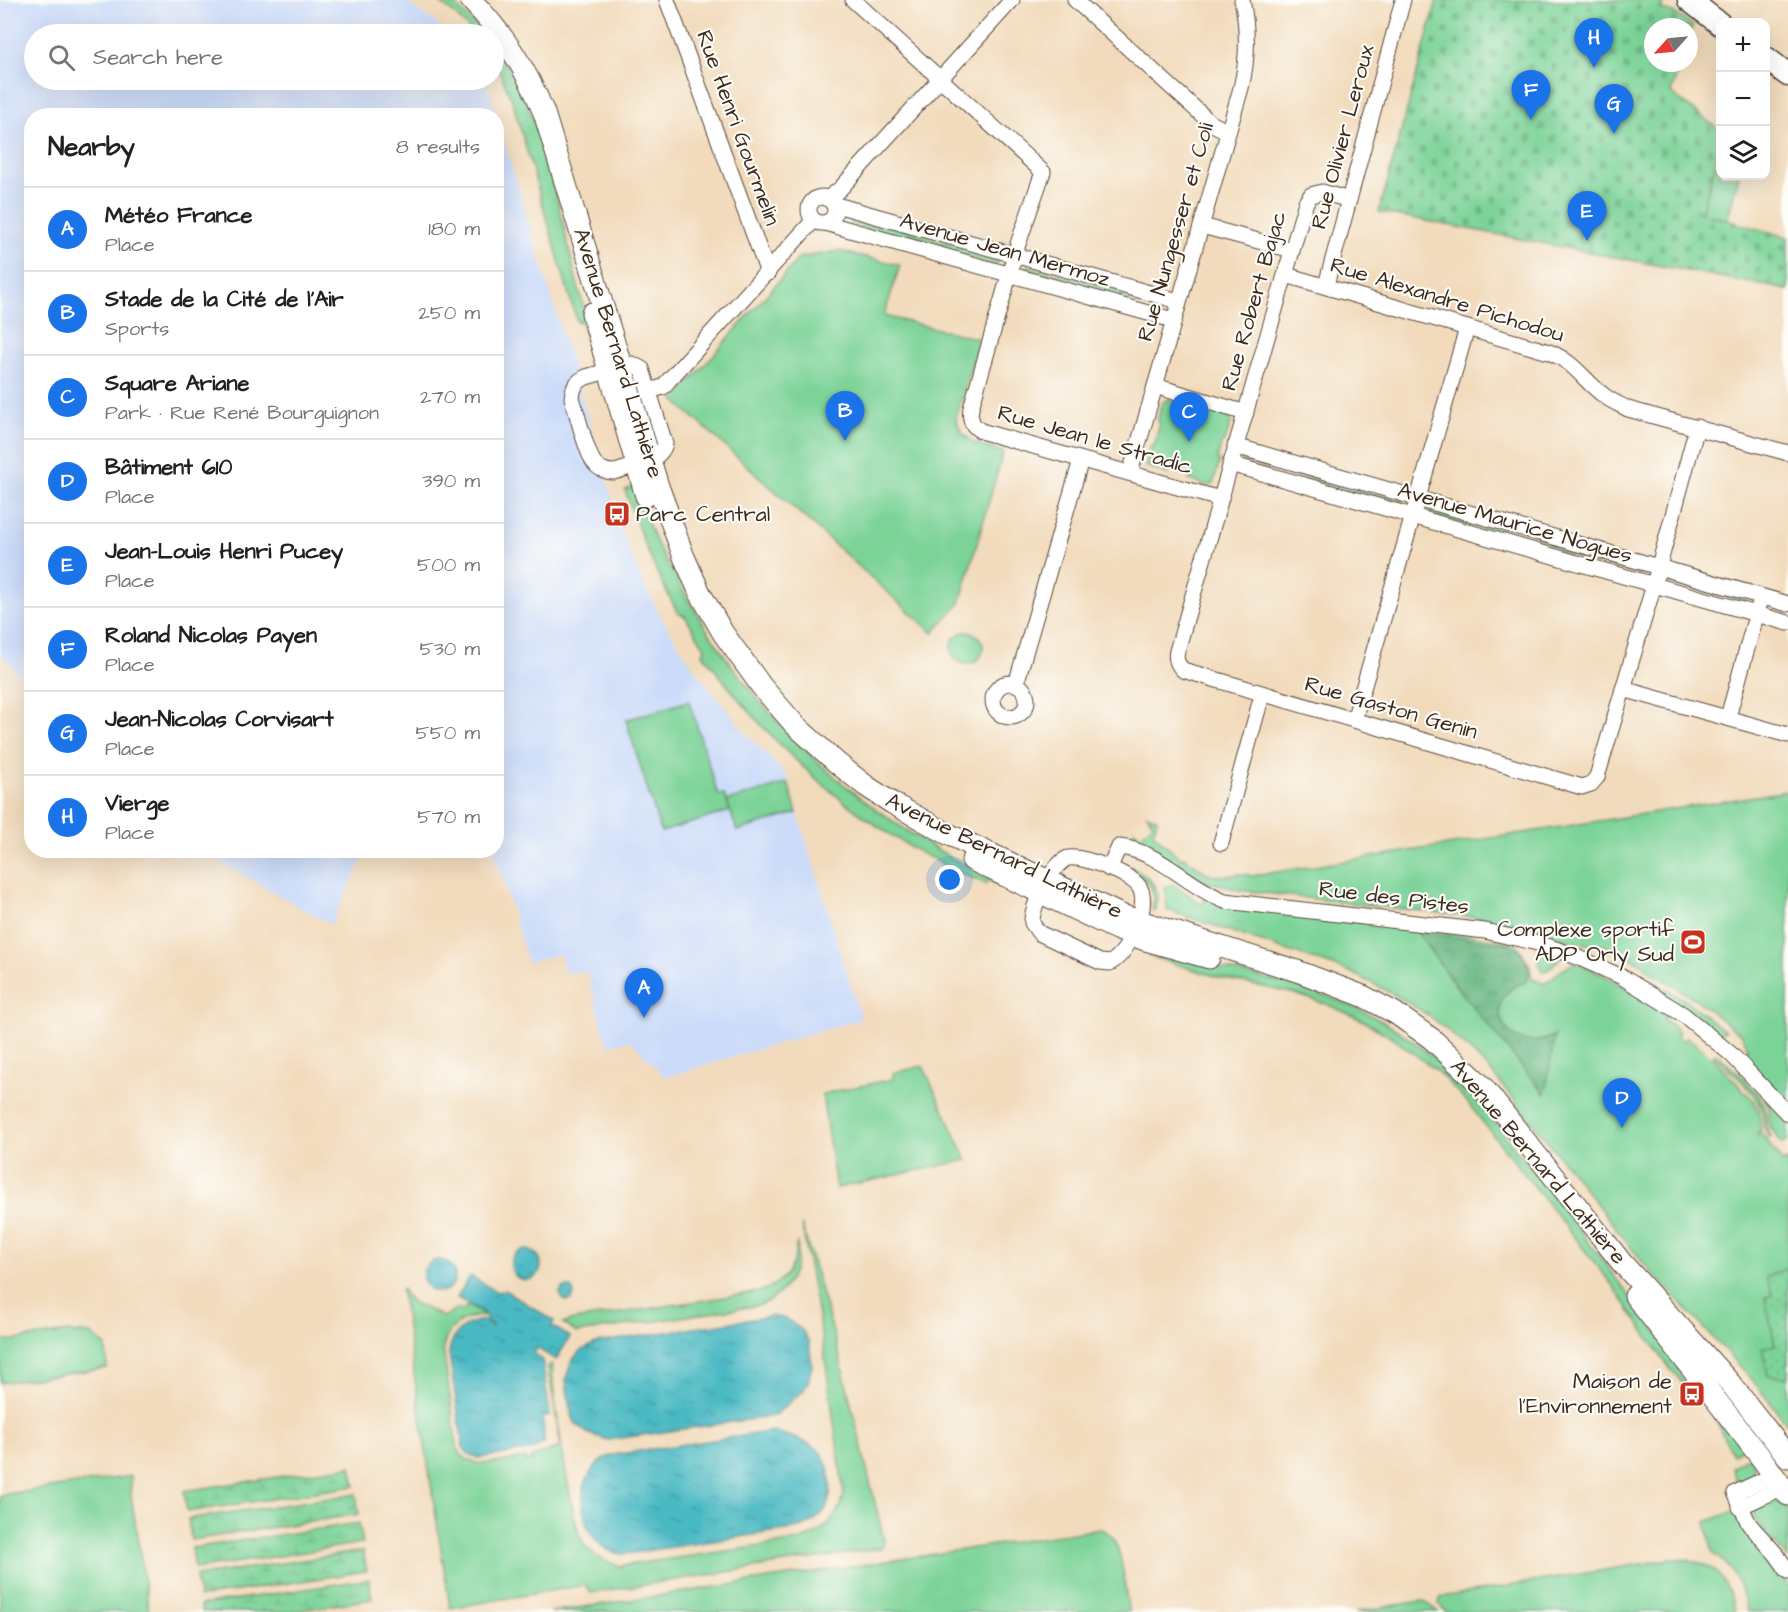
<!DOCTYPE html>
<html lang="en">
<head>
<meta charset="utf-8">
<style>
	:root { --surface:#fff; --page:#f6f6f6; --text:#202124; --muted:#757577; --line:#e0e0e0; --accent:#1a73e8 }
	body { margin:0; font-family:"Architects Daughter",sans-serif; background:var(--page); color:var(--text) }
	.controls { position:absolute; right:18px; top:18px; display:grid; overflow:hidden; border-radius:12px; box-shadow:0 6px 24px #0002 }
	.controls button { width:54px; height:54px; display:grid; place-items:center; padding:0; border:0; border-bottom:2px solid var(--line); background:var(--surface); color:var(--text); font:30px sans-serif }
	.compass { position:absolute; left:1644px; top:18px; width:54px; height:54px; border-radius:50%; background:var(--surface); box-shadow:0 6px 24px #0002; rotate:243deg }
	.you { position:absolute; left:950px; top:880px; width:21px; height:21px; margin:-15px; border:4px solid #fff; border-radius:50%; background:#1a73e8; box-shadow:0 0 0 9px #1a73e833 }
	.badge { display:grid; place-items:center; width:39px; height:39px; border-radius:50%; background:var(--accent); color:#fff; font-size:20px; font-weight:700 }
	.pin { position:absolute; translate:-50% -50px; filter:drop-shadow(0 2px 3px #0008) }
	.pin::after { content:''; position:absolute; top:32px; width:21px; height:18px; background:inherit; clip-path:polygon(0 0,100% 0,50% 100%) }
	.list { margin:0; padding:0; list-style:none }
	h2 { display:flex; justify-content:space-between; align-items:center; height:78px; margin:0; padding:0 24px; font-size:26px }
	h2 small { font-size:20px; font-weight:400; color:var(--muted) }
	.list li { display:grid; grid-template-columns:39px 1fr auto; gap:18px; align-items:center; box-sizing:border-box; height:84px; padding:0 24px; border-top:2px solid var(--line) }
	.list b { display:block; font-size:22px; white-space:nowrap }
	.list p { margin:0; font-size:20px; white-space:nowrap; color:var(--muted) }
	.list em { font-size:20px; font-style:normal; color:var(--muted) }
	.icon { flex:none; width:33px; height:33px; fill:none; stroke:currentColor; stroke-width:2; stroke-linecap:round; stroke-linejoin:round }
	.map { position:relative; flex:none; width:1788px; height:1612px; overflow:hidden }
	.search { position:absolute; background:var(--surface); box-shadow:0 6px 24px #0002; left:24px; top:24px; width:480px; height:66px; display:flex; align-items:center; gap:15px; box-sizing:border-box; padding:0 21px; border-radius:33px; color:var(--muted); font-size:22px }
	.panel { position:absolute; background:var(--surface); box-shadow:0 6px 24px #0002; left:24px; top:108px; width:480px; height:750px; border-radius:24px }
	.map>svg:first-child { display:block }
	.built { fill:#cbdbf9 }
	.green { fill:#7cd398; stroke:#5c7e5b; stroke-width:1.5 }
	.forest { fill:url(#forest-crowns); stroke:#50704f; stroke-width:1.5 }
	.wetland { fill:url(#wetland-marsh); stroke:#5c7e5b; stroke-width:1.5 }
	.cemetery { fill:url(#cemetery-stones); stroke:#5c7e5b; stroke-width:1.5 }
	.garden { fill:url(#garden-dots); stroke:#5c7e5b; stroke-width:1.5 }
	.water { fill:url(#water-ripples); stroke:#427270; stroke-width:1.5 }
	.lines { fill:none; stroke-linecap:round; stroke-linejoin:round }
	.minor-casing { stroke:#564536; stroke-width:17 }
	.secondary-casing { stroke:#564536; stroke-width:23 }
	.primary-casing { stroke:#564536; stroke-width:25 }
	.minor { stroke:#fff; stroke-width:15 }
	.secondary { stroke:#fff; stroke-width:21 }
	.primary { stroke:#fff; stroke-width:22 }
	.labels { text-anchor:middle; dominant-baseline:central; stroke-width:4.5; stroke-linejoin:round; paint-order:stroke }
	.street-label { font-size:22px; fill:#3b2a1e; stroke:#fdfcf7 }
	.poi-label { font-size:22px; fill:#3b2a1e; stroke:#fdfcf7; text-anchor:end }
</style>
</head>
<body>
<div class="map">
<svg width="1788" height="1612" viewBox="0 0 1788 1612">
	<defs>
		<pattern id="forest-crowns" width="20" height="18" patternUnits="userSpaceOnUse" patternTransform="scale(1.5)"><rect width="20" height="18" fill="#65b580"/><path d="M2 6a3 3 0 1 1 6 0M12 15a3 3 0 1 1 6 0" fill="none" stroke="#549368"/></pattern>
		<pattern id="wetland-marsh" width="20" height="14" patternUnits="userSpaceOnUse" patternTransform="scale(1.5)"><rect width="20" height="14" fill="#7cd398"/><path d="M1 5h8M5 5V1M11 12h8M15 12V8" fill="none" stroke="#6cb583"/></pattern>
		<pattern id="cemetery-stones" width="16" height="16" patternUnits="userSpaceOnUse" patternTransform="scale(1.5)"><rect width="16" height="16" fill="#7cd398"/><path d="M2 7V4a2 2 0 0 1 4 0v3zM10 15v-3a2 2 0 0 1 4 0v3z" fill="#6cb583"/></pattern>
		<pattern id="garden-dots" width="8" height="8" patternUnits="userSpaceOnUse" patternTransform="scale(1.5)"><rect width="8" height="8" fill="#7cd398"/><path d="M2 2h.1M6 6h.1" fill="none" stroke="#6cb583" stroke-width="1.8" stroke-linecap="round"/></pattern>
		<pattern id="water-ripples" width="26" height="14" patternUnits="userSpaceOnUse" patternTransform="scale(1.5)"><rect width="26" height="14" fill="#4ab9c3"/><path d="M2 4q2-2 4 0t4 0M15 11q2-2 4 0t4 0" fill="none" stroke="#3f979e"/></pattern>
	</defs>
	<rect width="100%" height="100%" fill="#fdfcf7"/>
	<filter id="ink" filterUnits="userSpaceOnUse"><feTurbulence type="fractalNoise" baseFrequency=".0167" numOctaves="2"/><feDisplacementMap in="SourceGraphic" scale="12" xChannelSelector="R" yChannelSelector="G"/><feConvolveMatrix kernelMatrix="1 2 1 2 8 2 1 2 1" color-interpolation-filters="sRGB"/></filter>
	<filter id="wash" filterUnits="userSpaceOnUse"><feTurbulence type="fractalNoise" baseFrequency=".008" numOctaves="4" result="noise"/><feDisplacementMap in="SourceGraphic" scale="24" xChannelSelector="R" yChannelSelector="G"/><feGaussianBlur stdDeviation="1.35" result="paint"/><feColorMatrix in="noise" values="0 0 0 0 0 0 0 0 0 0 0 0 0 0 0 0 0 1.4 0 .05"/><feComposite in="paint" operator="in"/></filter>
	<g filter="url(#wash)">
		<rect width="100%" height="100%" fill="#f2dbbc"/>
		<g class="built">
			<path d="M0 0H403L436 23 449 34H34V80H485L491 98 521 197 623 534 646 589 664 622 696 671 747 735 786 775 861 1019 665 1077 630 1040 608 1046 587 973 578 971 566 974 560 954 528 963 494 851 496 850 498 841 496 116H32L31 688 0 654Z"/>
			<path d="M201 851H366L331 925Z"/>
		</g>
		<g class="green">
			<path d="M436 0H450L485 34H475L451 11Z"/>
			<path d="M494 45 519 85 533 119 557 198 578 287 596 350 590 351 581 321 577 322 512 100 494 60Z"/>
			<path d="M1715 165 1720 166V176H1739L1727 220 1701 213Z"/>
			<path d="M853 214 999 258 996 265 850 224Z"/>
			<path d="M839 251 900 265 884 316 979 339 956 419C962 443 982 446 1003 452L960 603 933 633 674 400 799 258Z"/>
			<path d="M1027 265 1169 305 1170 310 1168 312 1025 271Z"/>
			<path d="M1168 399 1188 405 1187 408 1207 414 1209 411 1230 417 1231 423 1225 442H1222L1217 460 1220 461 1213 484 1208 486 1189 480 1190 476 1170 470 1168 474 1146 466 1150 446 1154 447 1160 423 1157 422 1162 403Z"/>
			<path d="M1243 456 1403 501 1401 506 1244 461 1242 459Z"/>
			<path d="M635 486C642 503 646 521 654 537 663 558 676 577 687 597 755 714 839 795 957 861 976 872 998 881 1018 891L1017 893 988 880 986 884C961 873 936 861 912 848 832 801 766 738 711 664L703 654 705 648 685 616 679 614C656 575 639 533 625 490Z"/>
			<path d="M1431 508 1643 569 1642 575 1429 515Z"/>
			<path d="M1672 577 1747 600 1746 603 1670 583Z"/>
			<circle cx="967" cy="648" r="16"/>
			<path d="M689 701 718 795 724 794 730 811 661 832 626 720Z"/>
			<path d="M788 783 797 813 737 831 727 801Z"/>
			<path d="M1788 791V1106L1745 1058 1748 1048 1740 1032 1736 1031 1694 998 1650 972 1643 964 1604 946 1575 943 1522 926 1481 918 1238 890 1214 883 1209 884 1206 881 1203 884 1139 845 1133 835 1134 830 1141 836 1153 823 1147 814 1158 819 1153 833 1181 859 1183 857C1195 864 1205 875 1218 876 1233 877 1237 871 1252 876Z"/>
			<path d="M1121 863C1135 870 1155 876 1157 895 1157 900 1156 905 1156 910L1153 912C1152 903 1155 895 1151 887 1145 874 1125 875 1121 863Z"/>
			<path d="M1168 885H1174L1202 904 1206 899 1475 936 1516 943 1530 965 1531 977 1544 984 1559 972 1575 962 1598 972 1650 1000 1666 1016 1664 1019 1679 1031 1677 1035 1684 1041 1687 1037 1712 1057 1754 1101 1759 1110 1761 1130 1757 1134 1758 1136 1762 1133 1782 1162 1787 1160 1788 1161V1425L1750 1377 1645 1265 1512 1097 1487 1067 1461 1042 1431 1017 1401 998 1348 971 1167 910 1165 888Z"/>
			<path d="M1151 948C1172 954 1192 961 1212 966 1270 980 1327 991 1380 1020 1449 1058 1494 1122 1542 1183 1611 1269 1676 1359 1744 1446L1733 1455 1713 1415 1688 1382 1684 1385 1667 1365 1613 1286 1467 1102 1436 1070 1391 1037 1360 1019 1326 1004 1295 994 1218 977 1149 956Z"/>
			<path d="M1536 949 1561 957 1548 970 1543 971 1540 968Z"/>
			<path d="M1648 978 1688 1002 1725 1031 1718 1035 1664 995Z"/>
			<path d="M1716 1053C1731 1068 1755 1085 1764 1105 1769 1117 1762 1122 1771 1136L1770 1137C1758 1121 1767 1120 1761 1107 1753 1089 1728 1068 1713 1055Z"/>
			<path d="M923 1066 967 1160 836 1188 822 1094 893 1079V1073Z"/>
			<path d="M1764 1097 1782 1118 1788 1121V1140L1782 1144 1770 1126 1769 1108Z"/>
			<path d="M802 1225 838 1350 884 1540 882 1548 591 1593 585 1585 450 1608 401 1288 410 1301 441 1316 444 1317 456 1309 464 1310 467 1305 483 1314V1316C462 1316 447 1328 443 1348L457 1447C467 1474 504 1460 526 1458V1462L532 1461V1457L561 1447 548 1367 551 1364 553 1366C550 1382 573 1527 582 1541 590 1555 605 1562 620 1566L798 1541C824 1533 836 1520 844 1495L824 1350Z"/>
			<path d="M797 1243C801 1269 785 1295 761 1305L577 1333 563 1324 574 1320 758 1292C774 1287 788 1277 793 1261 796 1255 795 1248 797 1243Z"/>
			<path d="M68 1332 91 1334 106 1346 107 1368 0 1383V1342Z"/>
			<path d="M1751 1455C1757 1472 1755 1478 1738 1486L1732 1467Z"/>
			<path d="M131 1476V1495L149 1612H0V1495Z"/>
			<path d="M1772 1499 1782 1502 1788 1508V1559L1754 1519 1756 1506Z"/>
			<path d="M1732 1512 1735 1514 1746 1532 1775 1563 1785 1580 1788 1586V1612H1747C1742 1589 1736 1567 1713 1554L1706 1522Z"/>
			<path d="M1100 1529C1126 1536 1123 1590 1129 1612H550Z"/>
			<path d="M1671 1559C1710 1558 1727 1574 1735 1612H1445L1439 1604 1440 1599 1442 1597Z"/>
			<path d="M1424 1601 1438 1612H1355L1421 1601Z"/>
		</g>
		<path class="forest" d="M1417 932 1509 944 1521 952 1530 970 1526 982C1474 997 1508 1062 1555 1035L1545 1095 1452 981Z"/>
		<g class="wetland">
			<path d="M351 1466 355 1486 187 1512 184 1491Z"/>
			<path d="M356 1494 359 1514 191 1540 188 1519Z"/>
			<path d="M359 1523 363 1543 195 1569 192 1548Z"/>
			<path d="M363 1551 367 1571 199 1597 196 1576Z"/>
			<path d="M369 1579 372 1599 290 1612H202L201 1605Z"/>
		</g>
		<path class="cemetery" d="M1437 0H1658L1664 4 1662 10 1676 14 1693 26 1689 36V27H1653V63H1680L1671 93 1720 130V147L1701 213 1788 237V290L1379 212Z"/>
		<path class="garden" d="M1788 1268V1378L1768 1375 1762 1348 1775 1345 1765 1298 1773 1295 1766 1277Z"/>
		<g class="water">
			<circle cx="526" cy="1265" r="15"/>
			<circle cx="439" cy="1276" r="16"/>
			<path d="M470 1276 497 1292 505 1290 554 1321 552 1326 570 1337 556 1360 537 1348 534 1353 542 1359 550 1415 543 1416 544 1443 532 1450 478 1458 470 1456 463 1447 449 1354C451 1333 463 1323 484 1320L491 1327 493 1325 487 1322 485 1314 457 1298Z"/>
			<circle cx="567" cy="1294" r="7"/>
			<path d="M772 1316 786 1319 803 1331 809 1343 812 1365 808 1383 803 1391 774 1416 608 1440 587 1433 576 1424 573 1418 569 1404 566 1380 571 1362 580 1351 596 1343Z"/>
			<path d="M774 1431C788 1437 805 1439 817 1449 826 1457 829 1466 830 1478 833 1506 824 1518 799 1528L626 1554C620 1554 614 1553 608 1550 575 1532 572 1470 612 1455Z"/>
		</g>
	</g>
	<g filter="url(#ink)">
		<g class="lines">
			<defs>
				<g id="minor">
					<path d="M667 0 768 273"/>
					<path d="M853 0 1043 172 1018 244 971 408C969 420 973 428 984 432L1220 499"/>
					<path d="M1075 0 1211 123 1228 132"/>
					<circle cx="822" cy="210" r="13"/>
					<path d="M827 199 840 189 1012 0"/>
					<path d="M1349 200 1322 192 1311 195 1306 202 1177 651C1175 659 1177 664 1183 670L1582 787 1591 784 1597 777 1651 595 1697 427"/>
					<path d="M833 204 1178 301"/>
					<path d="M825 223 1173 320"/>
					<path d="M1202 226 1292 250"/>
					<path d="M1286 275 1549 352C1577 363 1584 382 1606 397 1613 402 1621 405 1628 409L1788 453"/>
					<path d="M1326 285 1403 0"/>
					<path d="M632 364 642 369 665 444C661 457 649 461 636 465 629 467 620 471 613 472 608 472 599 469 596 465 587 457 577 412 572 398 573 387 576 382 586 377Z"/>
					<path d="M1155 386 1246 413"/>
					<path d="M649 391 663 387 669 380 814 220"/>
					<path d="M1235 446 1788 604"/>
					<path d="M1230 464 1788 623"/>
					<path d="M1130 473 1241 88C1248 59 1248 29 1242 0"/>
					<circle cx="1010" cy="700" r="17"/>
					<path d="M1016 684 1081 460"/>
					<path d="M1623 689 1788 735"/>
					<path d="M1728 717 1759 605"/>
					<path d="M1354 720 1467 328"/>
					<path d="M1221 843 1262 695"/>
					<path d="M1068 858C1084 856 1132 874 1140 888 1150 908 1129 953 1110 963L1100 962 1039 933 1032 923C1031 907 1052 864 1068 858Z"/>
					<path d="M1109 869 1119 847C1160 851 1188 887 1225 901L1485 931 1542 944 1577 957 1622 977 1684 1015 1732 1055 1788 1114"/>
					<path d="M1774 1475 1735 1493 1749 1524 1776 1554 1788 1571"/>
					<path d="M1740 1507 1783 1487"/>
				</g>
				<g id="secondary">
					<path d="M471 0C504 35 526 68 544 113L658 486 684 557 700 593 723 633 762 687 795 725 837 763 866 786 892 803 948 834 1121 915 1297 971 1363 996 1395 1013 1432 1039 1482 1086 1622 1263 1731 1384 1788 1457"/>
					<path d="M592 313 646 496"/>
					<path d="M972 860 1116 929 1145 940 1209 958"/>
					<path d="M1635 1296 1762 1459 1788 1495"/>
				</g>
				<g id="primary">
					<path d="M1689 0 1720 24"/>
					<path d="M1766 58 1788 75"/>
				</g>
			</defs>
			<use href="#minor" class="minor-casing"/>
			<use href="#secondary" class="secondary-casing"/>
			<use href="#primary" class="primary-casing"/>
			<use href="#minor" class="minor"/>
			<use href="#secondary" class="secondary"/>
			<use href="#primary" class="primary"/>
		</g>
	</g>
	<defs>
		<symbol id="bus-square" viewBox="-11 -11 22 22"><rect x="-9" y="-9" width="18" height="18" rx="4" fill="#c8321e" stroke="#fdfcf7"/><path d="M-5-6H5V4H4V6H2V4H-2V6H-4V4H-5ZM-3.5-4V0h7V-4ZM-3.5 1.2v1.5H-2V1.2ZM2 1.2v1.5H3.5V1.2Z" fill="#fff"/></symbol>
		<symbol id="stadium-square" viewBox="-11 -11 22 22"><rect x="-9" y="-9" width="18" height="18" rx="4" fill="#c8321e" stroke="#fdfcf7"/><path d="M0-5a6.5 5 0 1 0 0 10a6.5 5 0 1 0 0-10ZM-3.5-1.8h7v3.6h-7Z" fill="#fff"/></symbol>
	</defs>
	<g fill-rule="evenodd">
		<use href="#bus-square" x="602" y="499" width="30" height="30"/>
		<use href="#stadium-square" x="1678" y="927" width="30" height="30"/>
		<use href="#bus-square" x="1677" y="1379" width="30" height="30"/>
	</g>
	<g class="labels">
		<g class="street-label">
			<text transform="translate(738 128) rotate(70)">Rue Henri Gourmelin</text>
			<text transform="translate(1343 137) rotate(-75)">Rue Olivier Leroux</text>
			<text transform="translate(1176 232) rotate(-74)">Rue Nungesser et Coli</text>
			<text transform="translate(1005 250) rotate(16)">Avenue Jean Mermoz</text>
			<text transform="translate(1447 300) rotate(17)">Rue Alexandre Pichodou</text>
			<text transform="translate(1254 301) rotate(-74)">Rue Robert Bajac</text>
			<text transform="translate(618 353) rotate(73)">Avenue Bernard Lathière</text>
			<text transform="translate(1095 440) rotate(16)">Rue Jean le Stradic</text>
			<text transform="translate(1515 523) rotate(16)">Avenue Maurice Nogues</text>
			<text transform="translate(1391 708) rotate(16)">Rue Gaston Genin</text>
			<text transform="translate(1004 856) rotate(26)">Avenue Bernard Lathière</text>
			<text transform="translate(1394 898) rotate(7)">Rue des Pistes</text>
			<text transform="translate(1538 1162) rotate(50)">Avenue Bernard Lathière</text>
		</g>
		<g class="poi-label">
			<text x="636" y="514" text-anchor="start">Parc Central</text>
			<text x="1674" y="929">Complexe sportif<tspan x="1674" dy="25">ADP Orly Sud</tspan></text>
			<text x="1672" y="1381">Maison de<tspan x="1672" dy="25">l'Environnement</tspan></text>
		</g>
	</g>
</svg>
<div class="controls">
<button>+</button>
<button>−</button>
<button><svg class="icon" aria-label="layers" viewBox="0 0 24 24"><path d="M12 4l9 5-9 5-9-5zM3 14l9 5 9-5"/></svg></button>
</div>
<svg class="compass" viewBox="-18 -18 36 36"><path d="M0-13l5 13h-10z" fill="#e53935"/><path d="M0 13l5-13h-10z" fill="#757577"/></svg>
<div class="you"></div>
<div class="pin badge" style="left:644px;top:1018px">A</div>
<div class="pin badge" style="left:845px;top:441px">B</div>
<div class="pin badge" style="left:1189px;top:442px">C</div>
<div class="pin badge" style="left:1622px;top:1128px">D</div>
<div class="pin badge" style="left:1587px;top:241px">E</div>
<div class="pin badge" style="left:1531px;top:120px">F</div>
<div class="pin badge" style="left:1614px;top:134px">G</div>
<div class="pin badge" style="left:1594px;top:68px">H</div>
<div class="search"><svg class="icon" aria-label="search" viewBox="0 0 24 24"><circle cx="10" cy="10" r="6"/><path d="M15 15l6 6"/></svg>Search here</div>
<section class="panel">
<h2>Nearby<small>8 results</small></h2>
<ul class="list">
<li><span class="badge">A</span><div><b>Météo France</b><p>Place</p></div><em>180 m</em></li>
<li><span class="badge">B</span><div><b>Stade de la Cité de l'Air</b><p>Sports</p></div><em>250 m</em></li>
<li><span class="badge">C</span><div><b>Square Ariane</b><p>Park · Rue René Bourguignon</p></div><em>270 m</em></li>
<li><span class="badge">D</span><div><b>Bâtiment 610</b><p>Place</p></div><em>390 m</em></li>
<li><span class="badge">E</span><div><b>Jean-Louis Henri Pucey</b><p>Place</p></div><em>500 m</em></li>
<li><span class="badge">F</span><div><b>Roland Nicolas Payen</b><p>Place</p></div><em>530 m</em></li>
<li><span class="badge">G</span><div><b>Jean-Nicolas Corvisart</b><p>Place</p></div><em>550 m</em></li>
<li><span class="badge">H</span><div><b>Vierge</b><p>Place</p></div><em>570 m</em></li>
</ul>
</section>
</div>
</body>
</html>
